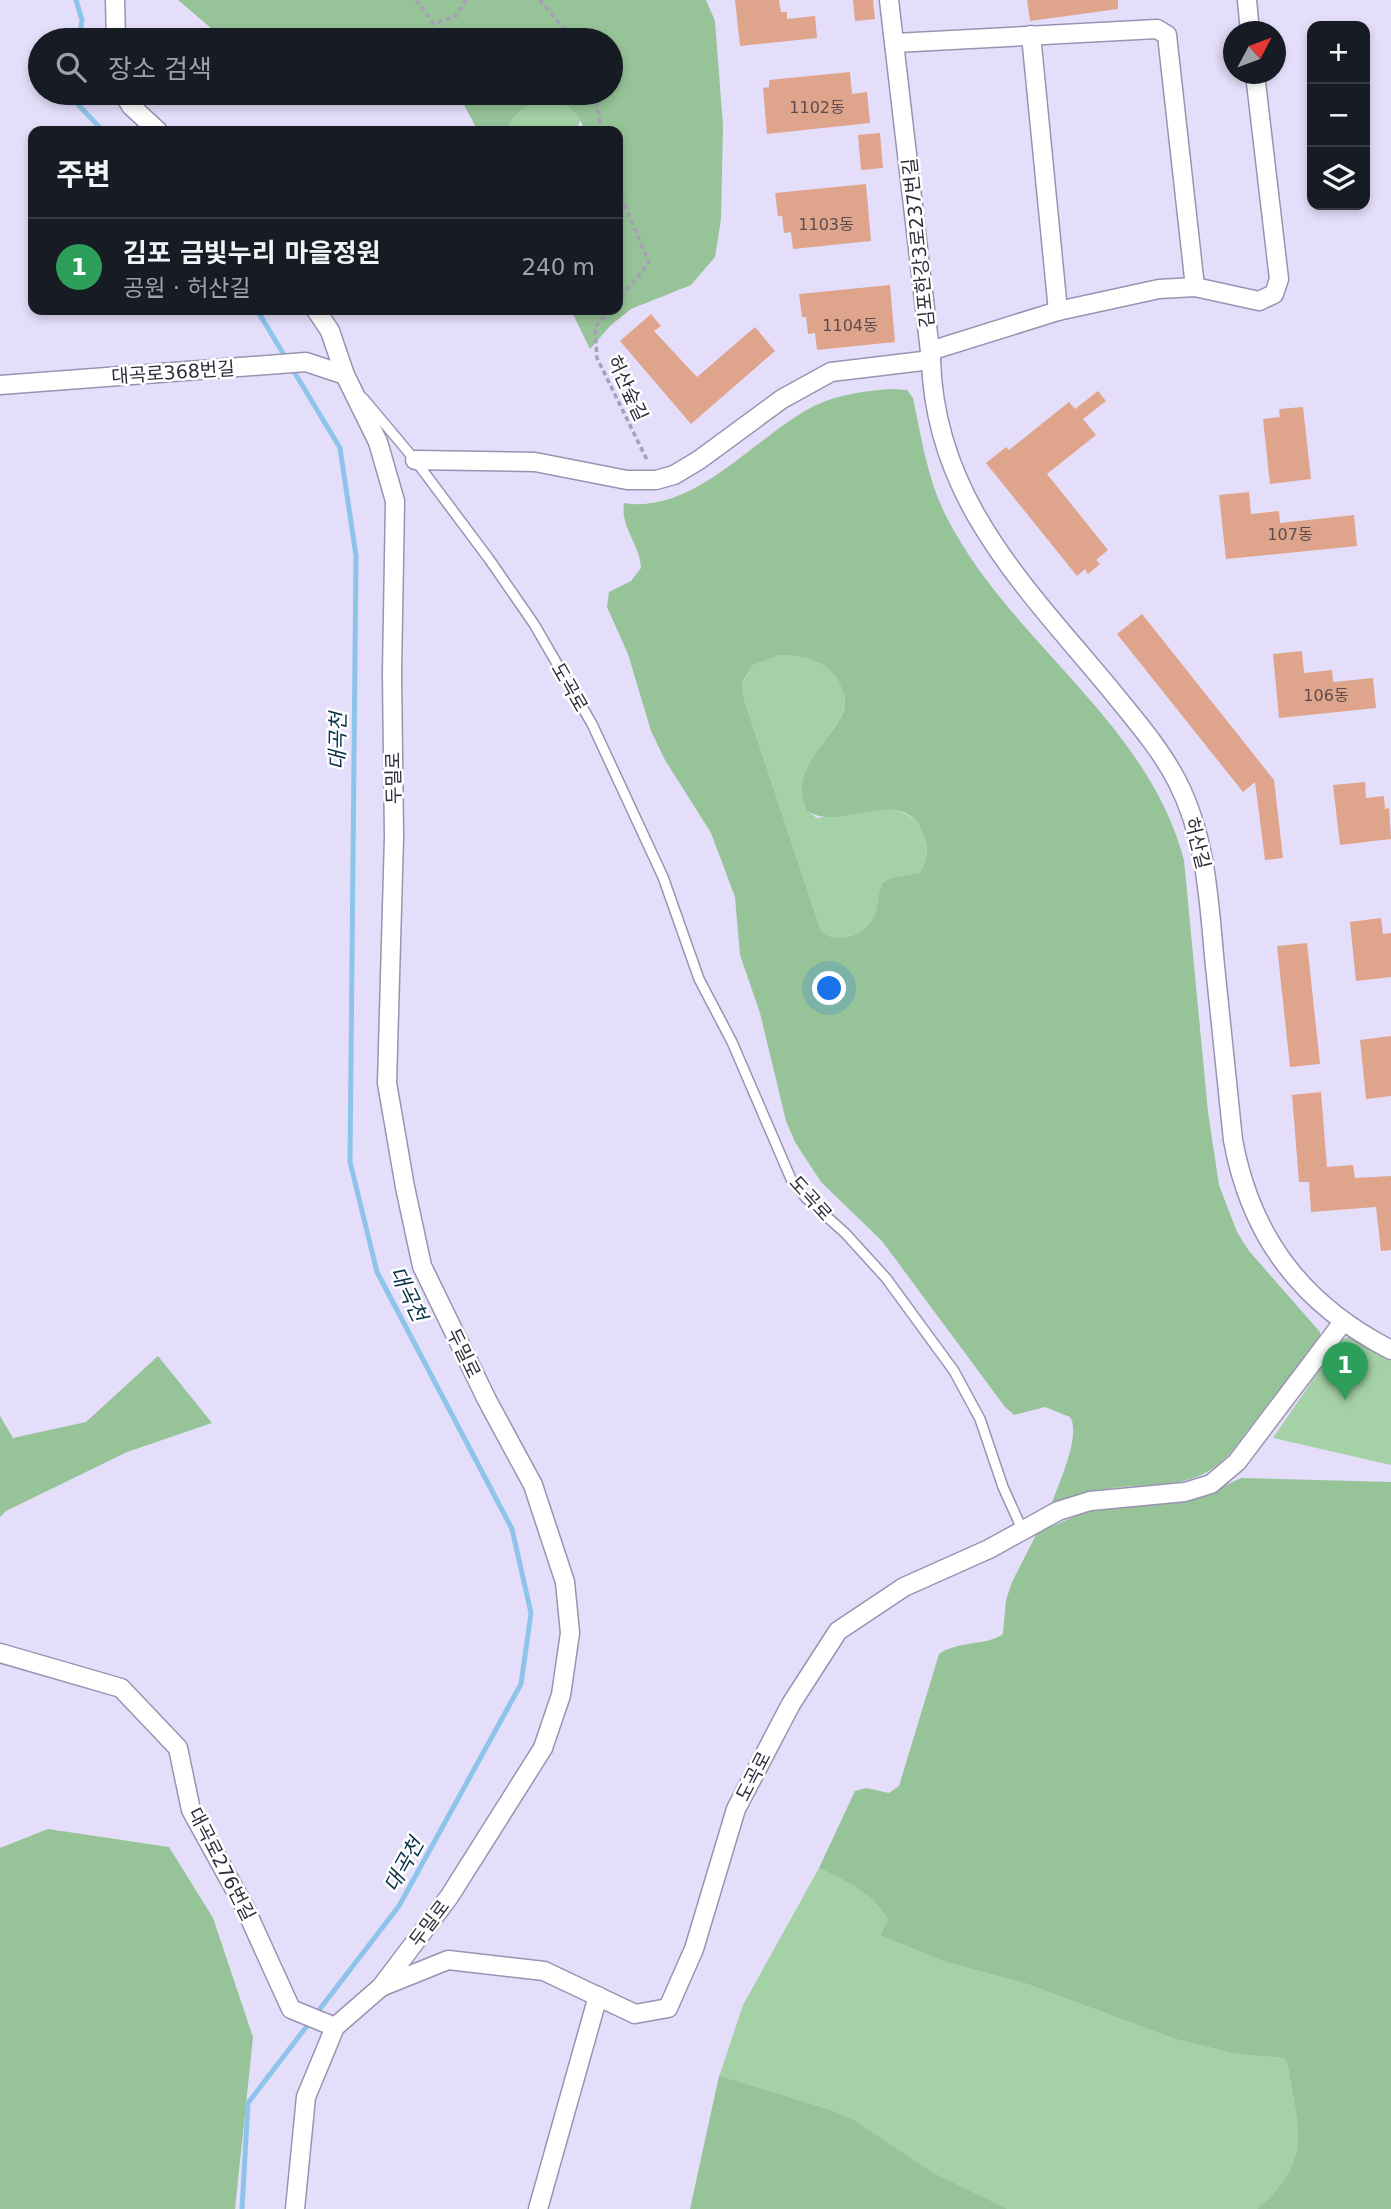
<!DOCTYPE html>
<html lang="ko">
<head>
<meta charset="utf-8">
<style>
	:root { --surface:#171b24; --page:#20242c; --text:#f1f3f6; --muted:#9ea1a6; --line:#363941; --accent:#9a5826 }
	body { margin:0; font-family:"DejaVu Sans","Noto Sans KR",sans-serif; background:var(--page); color:var(--text) }
	.controls { position:absolute; right:21px; top:21px; display:grid; overflow:hidden; border-radius:14px; box-shadow:0 4px 10px #0003 }
	.controls button { width:63px; height:63px; display:grid; place-items:center; padding:0; border:0; border-bottom:2px solid var(--line); background:var(--surface); color:var(--text); font:35px sans-serif }
	.compass { position:absolute; left:1223px; top:21px; width:63px; height:63px; border-radius:50%; background:var(--surface); box-shadow:0 4px 10px #0003; rotate:49deg }
	.you { position:absolute; left:830px; top:989px; width:24px; height:24px; margin:-18px; border:5px solid #fff; border-radius:50%; background:#1a73e8; box-shadow:0 0 0 10px #1a73e833 }
	.badge { display:grid; place-items:center; width:46px; height:46px; border-radius:50%; background:var(--accent); color:#fff; font-size:23px; font-weight:700 }
	.pin { position:absolute; translate:-50% -58px; filter:drop-shadow(0 2px 4px #0008) }
	.pin::after { content:''; position:absolute; top:37px; width:24px; height:21px; background:inherit; clip-path:polygon(0 0,100% 0,50% 100%) }
	.list { margin:0; padding:0; list-style:none }
	h2 { display:flex; justify-content:space-between; align-items:center; height:91px; margin:0; padding:0 28px; font-size:30px }
	h2 small { font-size:23px; font-weight:400; color:var(--muted) }
	.list li { display:grid; grid-template-columns:46px 1fr auto; gap:21px; align-items:center; box-sizing:border-box; height:98px; padding:0 28px; border-top:2px solid var(--line) }
	.list b { display:block; font-size:26px; white-space:nowrap }
	.list p { margin:0; font-size:23px; white-space:nowrap; color:var(--muted) }
	.list em { font-size:23px; font-style:normal; color:var(--muted) }
	.icon { flex:none; width:38px; height:38px; fill:none; stroke:currentColor; stroke-width:2; stroke-linecap:round; stroke-linejoin:round }
	.map { position:relative; flex:none; width:1391px; height:2209px; overflow:hidden }
	.search { position:absolute; background:var(--surface); box-shadow:0 4px 10px #0003; left:28px; top:28px; width:595px; height:77px; display:flex; align-items:center; gap:18px; box-sizing:border-box; padding:0 24px; border-radius:38px; color:var(--muted); font-size:26px }
	.panel { position:absolute; background:var(--surface); box-shadow:0 4px 10px #0003; left:28px; top:126px; width:595px; height:189px; border-radius:14px }
	.map>svg:first-child { display:block }
	.green { fill:#a5d1a6 }
	.forest { fill:#97c398; fill-rule:evenodd }
	.lines { fill:none; stroke-linecap:round; stroke-linejoin:round }
	.stream { stroke:#8fc4ea; stroke-width:5 }
	.building { fill:#dfa58c }
	.service-casing { stroke:#9a92b2; stroke-width:12 }
	.minor-casing { stroke:#9a92b2; stroke-width:21 }
	.path { stroke:#a6a0b7; stroke-width:3.5; stroke-dasharray:5 3.5; stroke-linecap:butt }
	.service { stroke:#fff; stroke-width:9 }
	.minor { stroke:#fff; stroke-width:18 }
	.labels { text-anchor:middle; dominant-baseline:central; stroke-width:5; stroke-linejoin:round; paint-order:stroke }
	.number-label { font-size:16px; fill:#5c4c4f }
	.street-label { font-size:19px; fill:#312e3b; stroke:#fff }
	.water-label { font-size:21px; font-style:italic; fill:#05314a; stroke:#fff }
</style>
</head>
<body>
<div class="map">
<svg width="1391" height="2209" viewBox="0 0 1391 2209">
	<rect width="100%" height="100%" fill="#e5defb"/>
	<g class="green">
		<path d="M549 98 570 106 582 118 575 131H507C513 111 530 105 549 98Z"/>
		<path d="M780 655C806 656 833 661 842 688 845 695 846 703 844 709 832 741 786 769 807 811L817 818C851 813 909 792 924 836 929 850 927 861 920 873L890 878 882 883C877 894 879 905 874 916 865 936 836 945 821 931L744 699 742 684 753 665Z"/>
		<path d="M1349 1337 1391 1361V1465L1273 1438 1340 1340Z"/>
		<path d="M819 1868C847 1881 873 1892 888 1920L880 1935 942 1961 1027 1984 1175 2039 1236 2054 1283 2058 1287 2062C1298 2128 1314 2160 1257 2209H1008L934 2173 856 2121 834 2111 719 2077 743 2005Z"/>
	</g>
	<g class="forest">
		<path d="M178 0H706L715 21 723 126 721 219 715 257 691 285 631 309 610 326 590 349 571 310H618V131H584C580 110 567 105 548 98 530 105 513 111 507 131H478L464 105 436 93H611V40H225Z"/>
		<path d="M892 389 907 390 913 398C921 436 928 481 946 516 1009 641 1147 720 1184 860L1208 1112 1219 1185 1237 1232 1249 1251 1320 1332V1337L1233 1450C1197 1491 1162 1482 1113 1488 1090 1491 1070 1500 1050 1508 1057 1487 1082 1435 1070 1417L1045 1407 1014 1415 1005 1407 882 1241 821 1182 795 1142 786 1121 760 1013 740 955 735 897 711 833 665 760 651 731 628 654 607 607 609 592 631 581 641 568C640 544 620 528 624 503 694 515 754 437 814 406 839 394 865 391 892 389ZM780 655C806 656 833 661 842 689 845 695 846 703 844 710 832 741 786 769 807 811 843 834 904 780 924 836 929 849 927 860 920 873L890 878 882 883C877 894 879 905 874 916 865 936 836 945 821 931L744 699 742 683 753 665Z"/>
		<path d="M158 1356 212 1423 127 1452 6 1511 0 1517V1416L13 1438 86 1422Z"/>
		<path d="M1241 1478 1391 1482V2209H1257C1314 2160 1298 2129 1287 2062L1283 2058 1236 2054 1175 2039 1027 1984 942 1961 880 1935 888 1920C873 1892 846 1881 819 1868L855 1791 866 1788 889 1793 899 1786 939 1654C959 1640 987 1646 1003 1634L1006 1600 1012 1582 1037 1533 1091 1509 1199 1498Z"/>
		<path d="M48 1829 169 1847 213 1918 253 2037 235 2209H0V1848Z"/>
		<path d="M719 2076 834 2111 856 2121 934 2173 1008 2209H690Z"/>
	</g>
	<g class="lines">
		<g class="stream">
			<path d="M76 0 82 20 79 40"/>
			<path d="M71 93V97L103 131"/>
			<path d="M257 310 340 448 356 556 350 1162 377 1272 512 1529 531 1613 521 1684 399 1906 316 2014"/>
			<path d="M242 2209 248 2103 310 2022"/>
		</g>
	</g>
	<g class="building">
		<path d="M735 0H779L781 12H787V19L815 16 817 38 740 46Z"/>
		<path d="M853 0H873L875 19 855 21Z"/>
		<path d="M1027 0H1118V9L1030 21Z"/>
		<path d="M850 72 852 94 867 92 870 123 767 134 763 88 769 87V80Z"/>
		<path d="M880 133 883 168 861 170 858 135Z"/>
		<path d="M866 184 871 241 793 249 791 232 784 233 782 216H778L775 193Z"/>
		<path d="M890 285 895 342 817 350 815 333 808 334 806 317H802L799 294Z"/>
		<path d="M651 314 661 326 654 331 697 377 755 327 775 351 691 424 620 341Z"/>
		<path d="M1098 391 1106 401 1083 419 1096 435 1047 474 1108 550 1096 560 1100 564 1088 574 1085 569 1077 576 986 463 1006 447 1009 450 1069 402 1075 409Z"/>
		<path d="M1303 407 1311 479 1270 484 1263 419 1280 417 1279 409Z"/>
		<path d="M1249 492 1251 514 1279 511 1280 523 1354 515 1357 546 1226 559 1219 495Z"/>
		<path d="M1142 614 1274 780 1283 858 1265 860 1255 782 1243 792 1117 634Z"/>
		<path d="M1302 651 1304 673 1332 670 1333 682 1373 678 1376 708 1279 718 1273 654Z"/>
		<path d="M1365 782 1366 798 1384 796 1385 809 1389 808 1391 839 1340 845 1333 785Z"/>
		<path d="M1381 918 1383 934 1391 933V977L1356 981 1350 922Z"/>
		<path d="M1307 943 1320 1064 1290 1067 1277 946Z"/>
		<path d="M1391 1036V1096L1366 1099 1360 1040Z"/>
		<path d="M1321 1092 1327 1167 1353 1165 1355 1178 1391 1176V1250L1381 1251 1376 1207 1311 1212 1309 1182H1299L1292 1095Z"/>
	</g>
	<g class="lines">
		<defs>
			<path id="service" d="M363 398 415 460 489 559 534 624 592 724 663 877 699 979 732 1042 791 1179 806 1198 845 1233 886 1278 954 1371 980 1419 1003 1487 1022 1529"/>
			<g id="minor">
				<path d="M115 0 116 40"/>
				<path d="M889 0 931 360C935 503 1030 591 1115 695 1137 722 1161 750 1177 781 1207 839 1209 903 1215 966 1221 1024 1227 1082 1233 1140 1251 1238 1303 1305 1391 1350"/>
				<path d="M1247 0 1250 32"/>
				<path d="M1031 35 1058 311"/>
				<path d="M895 43 1157 29 1167 35 1195 287"/>
				<path d="M123 93 131 106 158 131"/>
				<path d="M930 351 1058 311 1159 289 1195 287 1259 301 1274 294 1279 279 1255 74"/>
				<path d="M0 385 306 362 345 375"/>
				<path d="M415 460 535 462 627 480H656L674 475 699 460 782 399 831 372 931 360"/>
				<path d="M0 1653 121 1688 178 1748 191 1810 245 1908 291 2009 335 2027"/>
				<path d="M381 1987 448 1960 544 1971 635 2014 668 2008 694 1949 736 1809 791 1704 838 1631 904 1587 989 1549 1058 1511 1090 1501 1185 1492 1211 1484 1237 1462 1343 1322"/>
				<path d="M295 2209 306 2097 335 2027 381 1987 449 1897 543 1748 561 1695 570 1633 565 1582 533 1485 487 1400 422 1266 405 1187 387 1083 394 837 392 673 395 501 378 442 345 375 330 331 316 310"/>
				<path d="M538 2209 598 1996"/>
			</g>
		</defs>
		<use href="#service" class="service-casing"/>
		<use href="#minor" class="minor-casing"/>
		<g class="path">
			<path d="M416 0 434 24 456 16 466 0"/>
			<path d="M540 0 574 40"/>
			<path d="M594 93 602 131"/>
			<path d="M618 189 649 263 618 301"/>
			<path d="M610 310 595 327 597 358 648 462"/>
		</g>
		<use href="#service" class="service"/>
		<use href="#minor" class="minor"/>
	</g>
	<g class="labels">
		<g class="number-label">
			<text x="817" y="107">1102동</text>
			<text x="826" y="224">1103동</text>
			<text x="850" y="325">1104동</text>
			<text x="1290" y="534">107동</text>
			<text x="1326" y="695">106동</text>
		</g>
		<g class="street-label">
			<text transform="translate(918 243) rotate(-96)">김포한강3로237번길</text>
			<text transform="translate(173 372) rotate(-4)">대곡로368번길</text>
			<text transform="translate(628 388) rotate(65)">허산숲길</text>
			<text transform="translate(570 687) rotate(60)">도곡로</text>
			<text transform="translate(393 778) rotate(-91)">두밀로</text>
			<text transform="translate(1198 843) rotate(76)">허산길</text>
			<text transform="translate(811 1198) rotate(48)">도곡로</text>
			<text transform="translate(464 1353) rotate(64)">두밀로</text>
			<text transform="translate(753 1776) rotate(-63)">도곡로</text>
			<text transform="translate(222 1864) rotate(63)">대곡로276번길</text>
			<text transform="translate(429 1923) rotate(-53)">두밀로</text>
		</g>
		<g class="water-label">
			<text transform="translate(338 741) rotate(-89)">대곡천</text>
			<text transform="translate(408 1294) rotate(64)">대곡천</text>
			<text transform="translate(404 1865) rotate(-61)">대곡천</text>
		</g>
	</g>
</svg>
<div class="controls">
<button>+</button>
<button>−</button>
<button><svg class="icon" aria-label="layers" viewBox="0 0 24 24"><path d="M12 4l9 5-9 5-9-5zM3 14l9 5 9-5"/></svg></button>
</div>
<svg class="compass" viewBox="-18 -18 36 36"><path d="M0-13l5 13h-10z" fill="#e53935"/><path d="M0 13l5-13h-10z" fill="#9ea1a6"/></svg>
<div class="you"></div>
<div class="pin badge" style="left:1345px;top:1400px;background:#2e9e5b">1</div>
<div class="search"><svg class="icon" aria-label="search" viewBox="0 0 24 24"><circle cx="10" cy="10" r="6"/><path d="M15 15l6 6"/></svg>장소 검색</div>
<section class="panel">
<h2>주변<small></small></h2>
<ul class="list">
<li><span class="badge" style="background:#2e9e5b">1</span><div><b>김포 금빛누리 마을정원</b><p>공원 · 허산길</p></div><em>240 m</em></li>
</ul>
</section>
</div>
</body>
</html>
